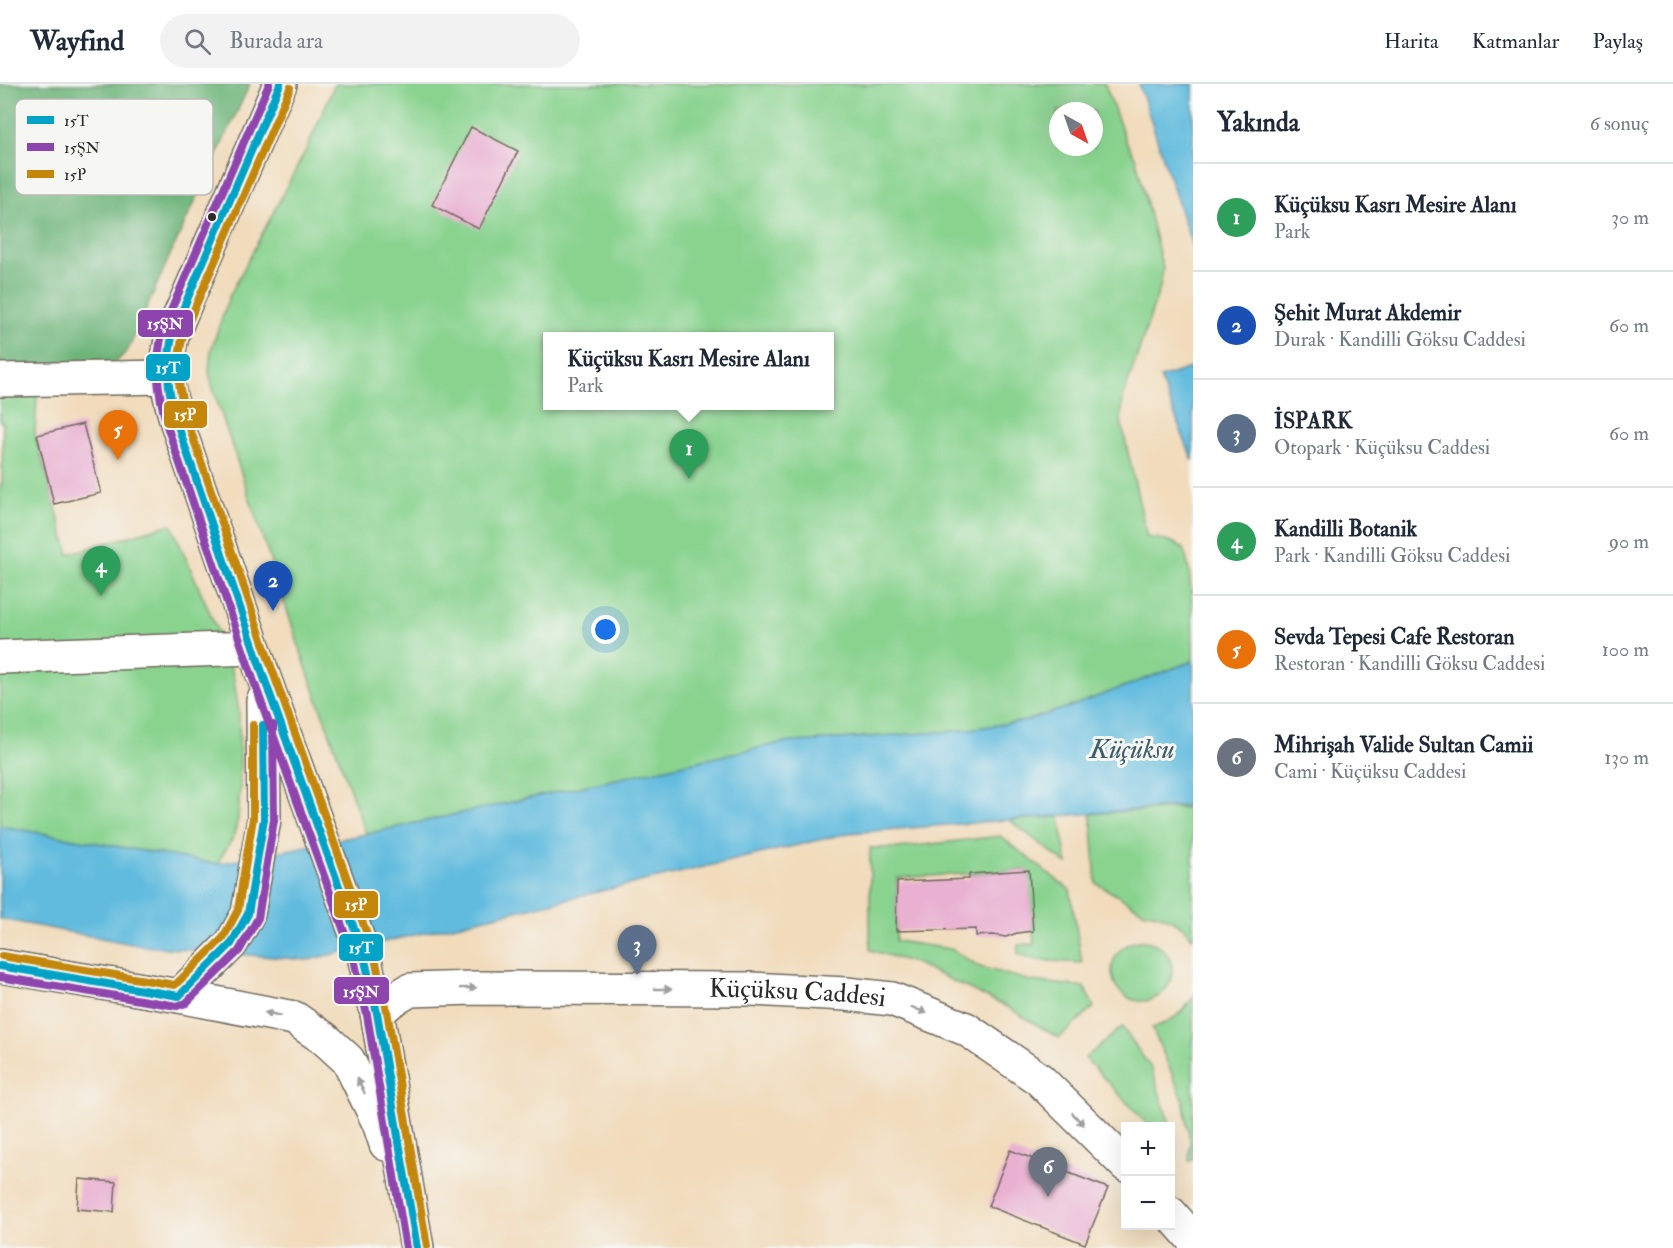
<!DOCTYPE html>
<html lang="tr">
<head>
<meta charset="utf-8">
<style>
	:root { --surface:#fff; --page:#f2f2f3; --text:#1f2937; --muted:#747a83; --line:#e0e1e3; --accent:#0f766e }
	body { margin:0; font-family:"IM FELL Double Pica",serif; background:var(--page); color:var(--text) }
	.controls { position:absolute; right:18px; bottom:18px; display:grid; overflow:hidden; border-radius:0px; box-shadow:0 6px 24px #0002 }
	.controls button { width:54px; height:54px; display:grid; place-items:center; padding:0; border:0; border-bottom:2px solid var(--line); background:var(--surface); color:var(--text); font:30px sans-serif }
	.compass { position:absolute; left:1049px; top:18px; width:54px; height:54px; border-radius:50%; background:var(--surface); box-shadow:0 6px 24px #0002; rotate:140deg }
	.you { position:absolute; left:606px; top:546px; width:21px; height:21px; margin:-15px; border:4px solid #fff; border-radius:50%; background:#1a73e8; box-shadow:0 0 0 9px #1a73e833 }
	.badge { display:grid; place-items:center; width:39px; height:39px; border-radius:50%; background:var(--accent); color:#fff; font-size:20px; font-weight:700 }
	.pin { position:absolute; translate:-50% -50px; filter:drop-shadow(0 2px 3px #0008) }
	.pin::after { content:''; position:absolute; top:32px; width:21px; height:18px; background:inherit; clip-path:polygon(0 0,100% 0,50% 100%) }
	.popup { position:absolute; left:543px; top:248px; width:291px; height:78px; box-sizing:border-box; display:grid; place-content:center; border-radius:0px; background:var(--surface); filter:drop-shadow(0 2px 4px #0005); font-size:20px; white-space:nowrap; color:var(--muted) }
	.popup b { font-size:22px; color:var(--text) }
	.popup::after { content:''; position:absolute; left:50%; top:100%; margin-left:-12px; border:12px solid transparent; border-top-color:var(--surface) }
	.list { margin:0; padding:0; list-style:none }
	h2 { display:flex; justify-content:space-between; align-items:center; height:78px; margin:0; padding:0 24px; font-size:26px }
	h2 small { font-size:20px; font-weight:400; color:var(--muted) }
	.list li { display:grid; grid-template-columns:39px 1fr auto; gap:18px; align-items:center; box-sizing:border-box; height:108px; padding:0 24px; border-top:2px solid var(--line) }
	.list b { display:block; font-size:22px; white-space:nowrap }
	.list p { margin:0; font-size:20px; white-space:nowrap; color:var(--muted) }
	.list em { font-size:20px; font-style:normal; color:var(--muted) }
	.icon { flex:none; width:33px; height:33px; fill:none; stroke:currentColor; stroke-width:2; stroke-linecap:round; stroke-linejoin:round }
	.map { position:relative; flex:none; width:1193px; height:1164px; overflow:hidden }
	header { display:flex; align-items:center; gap:36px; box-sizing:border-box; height:84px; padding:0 30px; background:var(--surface); border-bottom:2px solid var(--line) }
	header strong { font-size:28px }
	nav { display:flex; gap:33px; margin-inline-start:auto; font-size:21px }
	.search { width:420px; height:54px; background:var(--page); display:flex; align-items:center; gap:15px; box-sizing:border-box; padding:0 21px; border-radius:33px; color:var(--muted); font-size:22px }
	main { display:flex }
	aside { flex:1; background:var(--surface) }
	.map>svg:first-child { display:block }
	.green { fill:#89d38f; stroke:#5a7f5d; stroke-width:1.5; fill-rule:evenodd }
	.forest { fill:#6eb57a; stroke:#4c7052; stroke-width:1.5 }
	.water { fill:#61bbde; stroke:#467384; stroke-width:1.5 }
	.building { fill:#e9b0d1 }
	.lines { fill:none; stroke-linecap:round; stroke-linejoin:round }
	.minor-casing { stroke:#70695d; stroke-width:36 }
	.major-casing { stroke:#70695d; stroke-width:36 }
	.minor { stroke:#fff; stroke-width:33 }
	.major { stroke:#fff; stroke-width:33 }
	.bus-1-casing { stroke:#f6f6f2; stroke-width:12 }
	.bus-2-casing { stroke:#f6f6f2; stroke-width:12 }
	.bus-3-casing { stroke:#f6f6f2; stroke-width:12 }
	.bus-1 { stroke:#02a3c6; stroke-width:8 }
	.bus-2 { stroke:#8e44ad; stroke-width:8 }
	.bus-3 { stroke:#c4870b; stroke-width:8 }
	.oneway { fill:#a0a0a0 }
	.bus-dot { fill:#2b2b2b; stroke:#f6f6f2; stroke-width:2 }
	.labels { text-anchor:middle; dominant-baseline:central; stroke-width:6; stroke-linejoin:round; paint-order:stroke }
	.street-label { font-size:26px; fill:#2b2b2b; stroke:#f6f6f2 }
	.water-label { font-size:27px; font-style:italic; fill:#3e5d6a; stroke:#f6f6f2 }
	.key { fill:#f6f6f2; stroke:#b9b9b6; stroke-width:1.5 }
	.key-label { font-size:16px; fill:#2b2b2b }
	.line-badge { stroke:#f6f6f2; stroke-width:2 }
	.badge-label { font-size:16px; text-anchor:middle; font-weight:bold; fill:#fff }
</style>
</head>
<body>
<header>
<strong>Wayfind</strong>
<div class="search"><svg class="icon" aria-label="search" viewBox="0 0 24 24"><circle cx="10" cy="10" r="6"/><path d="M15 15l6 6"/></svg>Burada ara</div>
<nav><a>Harita</a><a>Katmanlar</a><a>Paylaş</a></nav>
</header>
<main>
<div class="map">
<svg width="1193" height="1164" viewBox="0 0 1193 1164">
	<rect width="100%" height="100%" fill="#f6f6f2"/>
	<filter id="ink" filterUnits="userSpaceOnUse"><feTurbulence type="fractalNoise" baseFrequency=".0167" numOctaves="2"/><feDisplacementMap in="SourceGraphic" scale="12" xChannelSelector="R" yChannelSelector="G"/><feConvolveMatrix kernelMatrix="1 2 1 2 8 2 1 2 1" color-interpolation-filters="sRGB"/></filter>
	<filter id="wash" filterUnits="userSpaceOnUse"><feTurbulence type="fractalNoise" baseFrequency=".008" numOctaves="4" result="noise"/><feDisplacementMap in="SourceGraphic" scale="24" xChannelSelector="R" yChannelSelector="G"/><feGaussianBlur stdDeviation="1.35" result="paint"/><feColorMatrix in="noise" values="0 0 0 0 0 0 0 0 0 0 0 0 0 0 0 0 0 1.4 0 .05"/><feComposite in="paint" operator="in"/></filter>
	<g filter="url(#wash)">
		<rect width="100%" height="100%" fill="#f1dbbb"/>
		<g class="green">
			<path d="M335 0H1105L1126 58 1136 75 1163 185 1160 203 1123 314 1121 337 1147 453C1158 455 1175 456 1183 465 1193 483 1193 552 1193 577L1075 621 1025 637 956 647 781 659 366 750 308 589 213 305 209 288 211 266 229 213 306 66ZM1058 27H1094V63H1058ZM548 252H830V322H548Z"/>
			<path d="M37 310 35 351 69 470 171 440 221 554 233 591 239 629 240 703 238 735 233 754 217 780 0 742V401L2 400 3 338H0V312Z"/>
			<path d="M1193 723V854H1192L1186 846 1176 838 1161 831 1143 827 1096 799 1091 730Z"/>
			<path d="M1060 733 1067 780 1009 736Z"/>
			<path d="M1000 752 1070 806 1082 879 1036 876 1018 870V861L1034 860 1028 786 897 794 896 857 951 865 980 883 1031 897 1084 903 1094 923 1059 954 1007 923 917 880 870 866V764H897Z"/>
			<circle cx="1142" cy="887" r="30"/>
			<path d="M1193 913V1076L1189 1077 1190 1057 1183 1015 1152 944C1171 938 1182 930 1193 913Z"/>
			<path d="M1122 943 1151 984 1171 1043 1176 1071 1171 1065 1170 1042H1149L1085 974Z"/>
		</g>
		<path class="forest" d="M0 0H250L171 169 128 266 115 279 0 283Z"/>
		<g class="water">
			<path d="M1139 0H1193V165Z"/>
			<path d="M1193 283V377L1160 294Z"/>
			<path d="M1193 577V721L849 749 308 876 143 862 0 835V742L217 780 366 750 781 659 956 647 1025 637 1075 621Z"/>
		</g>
		<g id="blocks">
			<g class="building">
				<path d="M471 43 518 67 479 145 432 121Z"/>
				<path d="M83 340 101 409 54 420 37 351Z"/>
				<path d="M1029 786 1033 847 1017 849 1006 853 993 851 976 852V845L896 847 897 798 969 795V790Z"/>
				<path d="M1010 1066 1108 1104 1085 1160 988 1122Z"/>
				<path d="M79 1095 116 1098 114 1128 77 1125Z"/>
			</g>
		</g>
	</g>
	<g filter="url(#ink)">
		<use href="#blocks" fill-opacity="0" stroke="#70695d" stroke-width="1.5"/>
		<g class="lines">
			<defs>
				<g id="minor">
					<path d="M0 296 166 293"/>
					<path d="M0 573 253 564"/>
					<path id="s1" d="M377 929 391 917 410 906 474 904 751 905 846 910 892 915 966 945 1039 995 1126 1081"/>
					<path d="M1170 1129 1193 1155"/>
				</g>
				<g id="major">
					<path d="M280 0 173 248C163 287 166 300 177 339L263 591 364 872 377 929 417 1164"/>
					<path d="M0 882 179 912 294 934 325 955 348 976 379 1039 386 1060"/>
					<path d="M179 912 231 860 248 830 264 735 263 617"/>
				</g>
			</defs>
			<use href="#minor" class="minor-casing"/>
			<use href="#major" class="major-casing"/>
			<use href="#minor" class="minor"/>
			<use href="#major" class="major"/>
			<defs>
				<g id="bus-1">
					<path d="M280 0 173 248C165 284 167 304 177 339L263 591 364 872 377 929 417 1164"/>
					<path d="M0 882 179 912 231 860 248 830 264 735 263 641"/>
				</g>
				<g id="bus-2">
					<path d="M269 0 163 245C154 283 157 305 167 342L253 595 354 875 367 931 406 1164"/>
					<path d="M0 893 177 922 186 919 239 867 258 834 274 736 273 641"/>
				</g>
				<g id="bus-3">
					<path d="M290 4 183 251C175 285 178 303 187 336L273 588 374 870 387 927 427 1162"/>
					<path d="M2 872 175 901 223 854 238 826 253 734V641"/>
				</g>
			</defs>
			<use href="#bus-1" class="bus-1-casing"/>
			<use href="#bus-2" class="bus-2-casing"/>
			<use href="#bus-3" class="bus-3-casing"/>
			<use href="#bus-1" class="bus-1"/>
			<use href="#bus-2" class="bus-2"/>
			<use href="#bus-3" class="bus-3"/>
		</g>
		<defs><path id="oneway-solid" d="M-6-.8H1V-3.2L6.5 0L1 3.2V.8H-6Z" transform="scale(1.5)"/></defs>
		<g class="oneway">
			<use href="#oneway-solid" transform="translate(468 904) rotate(-1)"/>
			<use href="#oneway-solid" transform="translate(663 905)"/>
			<use href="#oneway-solid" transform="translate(919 926) rotate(22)"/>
			<use href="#oneway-solid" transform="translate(273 930) rotate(-169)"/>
			<use href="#oneway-solid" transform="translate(361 1002) rotate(-117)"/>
			<use href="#oneway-solid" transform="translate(1078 1035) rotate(45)"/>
		</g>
	</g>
	<circle class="bus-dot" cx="212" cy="133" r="5"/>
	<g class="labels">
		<g class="street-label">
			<text stroke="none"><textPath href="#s1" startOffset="428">Küçüksu Caddesi</textPath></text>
		</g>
		<g class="water-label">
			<text x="1132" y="665">Küçüksu</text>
		</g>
	</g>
	<rect x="15" y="15" width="198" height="96" rx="9" class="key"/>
	<rect x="27" y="32" width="27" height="8" fill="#02a3c6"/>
	<rect x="27" y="59" width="27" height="8" fill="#8e44ad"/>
	<rect x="27" y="86" width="27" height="8" fill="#c4870b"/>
	<g class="key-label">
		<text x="64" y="42">15T</text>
		<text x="64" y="69">15ŞN</text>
		<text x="64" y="96">15P</text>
	</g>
	<g class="line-badge">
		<rect x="137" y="225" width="57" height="29" rx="6" fill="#8e44ad"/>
		<rect x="145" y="269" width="46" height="29" rx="6" fill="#02a3c6"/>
		<rect x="163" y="316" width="45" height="29" rx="6" fill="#c4870b"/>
		<rect x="333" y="806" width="46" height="29" rx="6" fill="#c4870b"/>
		<rect x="338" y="849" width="46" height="29" rx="6" fill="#02a3c6"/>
		<rect x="333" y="892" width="57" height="29" rx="6" fill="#8e44ad"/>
	</g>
	<g class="badge-label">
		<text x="165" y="245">15ŞN</text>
		<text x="168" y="289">15T</text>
		<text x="185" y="336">15P</text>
		<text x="356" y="826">15P</text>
		<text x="361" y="869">15T</text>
		<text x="361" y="913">15ŞN</text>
	</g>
</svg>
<div class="controls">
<button>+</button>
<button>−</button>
</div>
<svg class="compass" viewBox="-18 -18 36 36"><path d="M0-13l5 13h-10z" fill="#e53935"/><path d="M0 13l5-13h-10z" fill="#747a83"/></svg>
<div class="you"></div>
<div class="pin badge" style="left:689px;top:395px;background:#2e9e5b">1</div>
<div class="popup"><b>Küçüksu Kasrı Mesire Alanı</b>Park</div>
<div class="pin badge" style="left:273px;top:527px;background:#1a4fb4">2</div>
<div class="pin badge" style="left:637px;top:891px;background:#5c6f8a">3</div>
<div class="pin badge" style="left:101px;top:512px;background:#2e9e5b">4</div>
<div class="pin badge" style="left:118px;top:376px;background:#e8710a">5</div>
<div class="pin badge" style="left:1048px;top:1113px;background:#6b7280">6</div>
</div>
<aside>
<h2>Yakında<small>6 sonuç</small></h2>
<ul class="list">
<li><span class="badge" style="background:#2e9e5b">1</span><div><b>Küçüksu Kasrı Mesire Alanı</b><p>Park</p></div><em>30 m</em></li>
<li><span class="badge" style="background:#1a4fb4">2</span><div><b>Şehit Murat Akdemir</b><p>Durak · Kandilli Göksu Caddesi</p></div><em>60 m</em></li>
<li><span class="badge" style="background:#5c6f8a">3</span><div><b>İSPARK</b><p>Otopark · Küçüksu Caddesi</p></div><em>60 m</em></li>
<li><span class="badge" style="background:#2e9e5b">4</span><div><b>Kandilli Botanik</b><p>Park · Kandilli Göksu Caddesi</p></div><em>90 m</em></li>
<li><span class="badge" style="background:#e8710a">5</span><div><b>Sevda Tepesi Cafe Restoran</b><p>Restoran · Kandilli Göksu Caddesi</p></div><em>100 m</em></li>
<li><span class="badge" style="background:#6b7280">6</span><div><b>Mihrişah Valide Sultan Camii</b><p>Cami · Küçüksu Caddesi</p></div><em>130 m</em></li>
</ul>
</aside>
</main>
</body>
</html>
